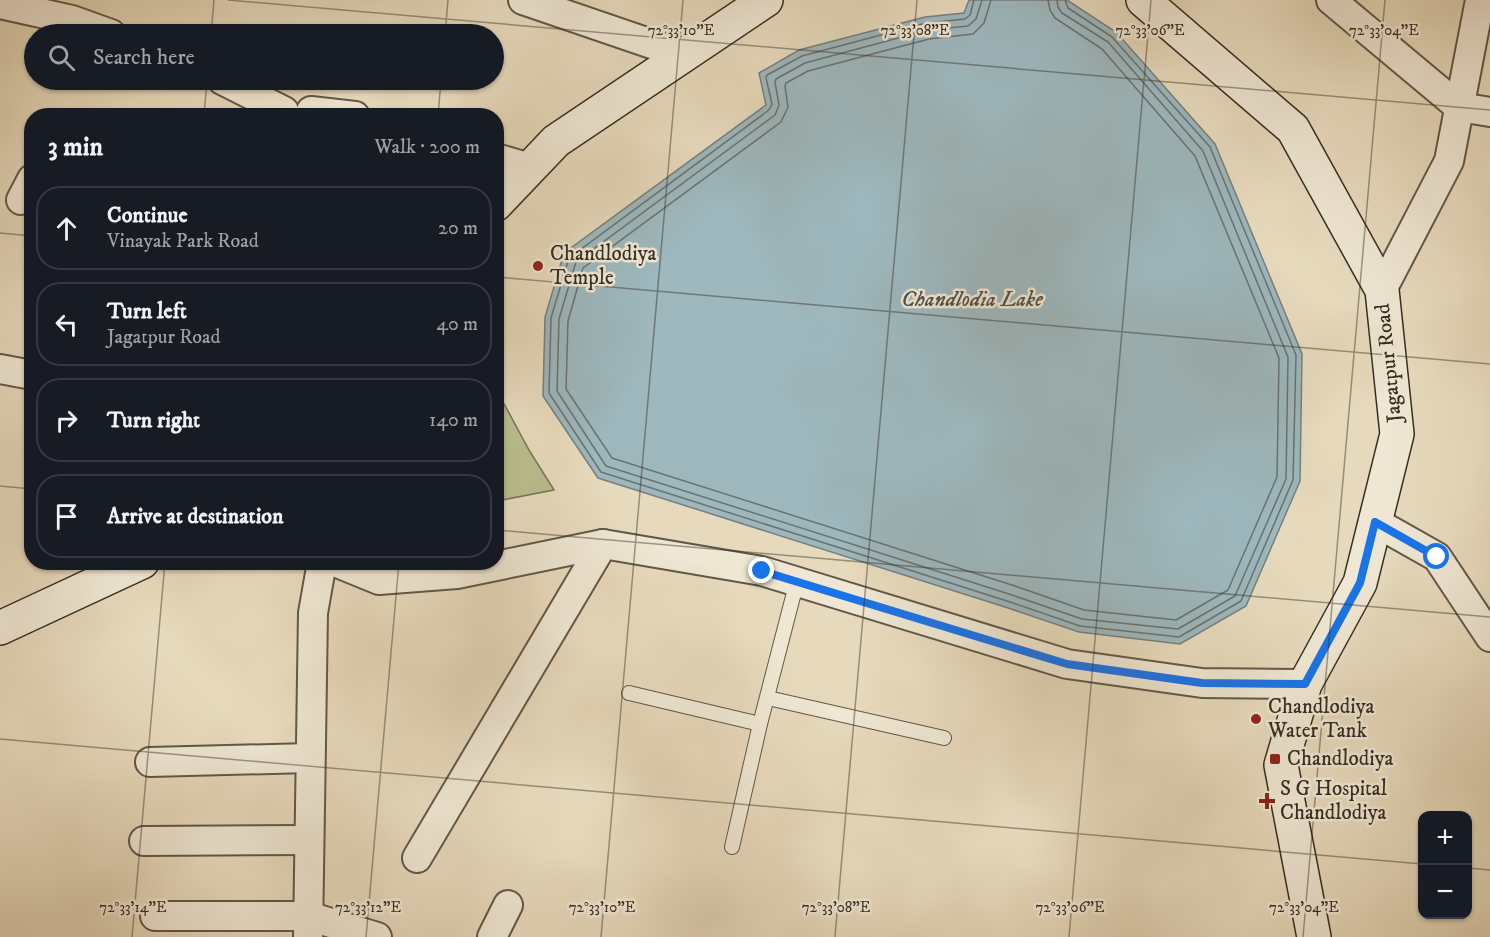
<!DOCTYPE html>
<html lang="en">
<head>
<meta charset="utf-8">
<style>
	:root { --surface:#171b24; --page:#20242c; --text:#f1f3f6; --muted:#9ea1a6; --line:#363941 }
	body { margin:0; font-family:"IM FELL DW Pica",serif; background:var(--page); color:var(--text) }
	.controls { position:absolute; right:18px; bottom:18px; display:grid; overflow:hidden; border-radius:12px; box-shadow:0 2px 4px #0004 }
	.controls button { width:54px; height:54px; display:grid; place-items:center; padding:0; border:0; border-bottom:2px solid var(--line); background:var(--surface); color:var(--text); font:30px sans-serif }
	.stop { position:absolute; width:18px; height:18px; margin:-14px; border:4px solid #1a73e8; border-radius:50%; background:#fff }
	.stop.end { background:#1a73e8; border-color:#fff; box-shadow:0 2px 6px #0008 }
	.list { margin:0; padding:0; list-style:none }
	h2 { display:flex; justify-content:space-between; align-items:center; height:78px; margin:0; padding:0 24px; font-size:26px }
	h2 small { font-size:20px; font-weight:400; color:var(--muted) }
	.list li { display:grid; grid-template-columns:39px 1fr auto; gap:18px; align-items:center; box-sizing:border-box; height:84px; margin:0 12px 12px; padding:0 12px; border:2px solid var(--line); border-radius:24px }
	.list b { display:block; font-size:22px; white-space:nowrap }
	.list p { margin:0; font-size:20px; white-space:nowrap; color:var(--muted) }
	.list em { font-size:20px; font-style:normal; color:var(--muted) }
	.icon { flex:none; width:33px; height:33px; fill:none; stroke:currentColor; stroke-width:2; stroke-linecap:round; stroke-linejoin:round }
	.map { position:relative; flex:none; width:1490px; height:937px; overflow:hidden }
	.search { position:absolute; background:var(--surface); box-shadow:0 2px 4px #0004; left:24px; top:24px; width:480px; height:66px; display:flex; align-items:center; gap:15px; box-sizing:border-box; padding:0 21px; border-radius:33px; color:var(--muted); font-size:22px }
	.panel { position:absolute; background:var(--surface); box-shadow:0 2px 4px #0004; left:24px; top:108px; width:480px; height:462px; border-radius:24px }
	.map>svg:first-child { display:block }
	.green { fill:#b9be8e; stroke:#787658; stroke-width:1.5 }
	.water { fill:#9db7bd; stroke:#74807f; stroke-width:1.5 }
	.lines { fill:none; stroke-linecap:round; stroke-linejoin:round }
	.shore { stroke:#6a7270; stroke-width:1.5 }
	.lane-casing { stroke:#625849; stroke-width:16 }
	.street-casing { stroke:#625849; stroke-width:32 }
	.secondary-casing { stroke:#362d23; stroke-width:36 }
	.lane { stroke:#efe7d3; stroke-width:14 }
	.street { stroke:#efe7d3; stroke-width:28 }
	.secondary { stroke:#efe7d3; stroke-width:33 }
	.route { stroke:#1a73e8; stroke-width:8 }
	.ticks { fill:none; stroke:#362d23; stroke-width:1.5; stroke-opacity:0.45 }
	.poi-dot { fill:#8f2418; stroke:#efe7d3; stroke-width:2 }
	.labels { text-anchor:middle; dominant-baseline:central; stroke-width:5; stroke-linejoin:round; paint-order:stroke }
	.poi-label { font-size:21px; fill:#362d23; stroke:#efe7d3; text-anchor:start }
	.street-label { font-size:21px; fill:#362d23; stroke:#efe7d3 }
	.water-label { font-size:22px; font-style:italic; fill:#50504a; stroke:#efe7d3 }
	.ticks-label { font-size:15px; text-anchor:middle; fill:#362d23; stroke:#efe7d3; stroke-width:5; stroke-linejoin:round; paint-order:stroke }
</style>
</head>
<body>
<div class="map">
<svg width="1490" height="937" viewBox="0 0 1490 937">
	<rect width="100%" height="100%" fill="#e7dabc"/>
	<filter id="stains"><feTurbulence type="fractalNoise" baseFrequency=".00333" numOctaves="4"/><feColorMatrix values="0 0 0 0 .2 0 0 0 0 .09 0 0 0 0 .02 0 0 0 .5 -.17"/></filter>
	<radialGradient id="worn" r=".72"><stop offset=".6" stop-color="#630" stop-opacity="0"/><stop offset="1" stop-color="#630" stop-opacity=".3"/></radialGradient>
	<path class="green" d="M496 389 529 450 554 490 497 501Z"/>
	<path class="water" d="M969 0H1067L1116 32 1215 144 1302 354 1300 481 1246 606 1180 644 1079 632 1005 607 598 478 543 396 545 317 564 253 766 105 759 73 799 50 925 17 964 13Z"/>
	<g class="lines">
		<g class="shore">
			<path d="M974 0 970 15 965 19 926 23 802 56 767 75 766 78 772 104 769 110 569 258 551 318 549 393 601 472 1007 601 1080 626 1179 637 1241 601 1293 480 1296 355 1210 147 1112 37 1068 8 1065 0"/>
			<path d="M982 0 976 19 968 26 928 30 805 63 776 79 775 82 779 105 775 115 576 262 559 319 557 391 606 466 1009 594 1082 619 1178 629 1235 596 1286 479 1288 357 1203 151 1108 42 1062 13 1058 7 1057 0"/>
			<path d="M991 0 984 23 973 34 929 39 808 71 786 83 785 86 788 107 781 122 583 268 568 321 566 389 612 458 1012 585 1084 610 1176 620 1228 590 1277 477 1279 358 1195 156 1102 49 1055 18 1050 10 1048 0"/>
		</g>
		<defs>
			<g id="lane">
				<path d="M629 693 760 724"/>
				<path d="M768 698 944 738"/>
				<path d="M732 847 760 724 797 581"/>
			</g>
			<g id="street">
				<path d="M523 0 684 55"/>
				<path d="M1331 0 1459 107 1490 112"/>
				<path d="M0 4 72 20 111 34"/>
				<path d="M222 80 284 111 282 116"/>
				<path d="M311 111 355 116"/>
				<path d="M496 158 530 168"/>
				<path d="M21 200 32 179"/>
				<path d="M1382 290 1449 161 1480 0"/>
				<path d="M0 369 32 375"/>
				<path d="M1375 522 1437 557 1490 637"/>
				<path d="M335 562 379 580 457 574 603 544 762 571 1067 664 1202 683 1305 684"/>
				<path d="M150 762 310 758"/>
				<path d="M144 841 309 840"/>
				<path d="M417 858 603 544"/>
				<path d="M155 916H308L377 937"/>
				<path d="M308 937 313 613 322 562"/>
				<path d="M492 937 508 905"/>
			</g>
			<g id="secondary">
				<path d="M1143 0 1293 129 1382 290 1397 434 1360 583 1305 684 1281 765 1314 937"/>
				<path d="M496 204 556 141 766 0"/>
				<path d="M0 628 142 562"/>
			</g>
		</defs>
		<use href="#lane" class="lane-casing"/>
		<use href="#street" class="street-casing"/>
		<use href="#secondary" class="secondary-casing"/>
		<use href="#lane" class="lane"/>
		<use href="#street" class="street"/>
		<use href="#secondary" class="secondary"/>
	</g>
	<g class="lines">
		<path class="route" d="M762 571 1067 664 1202 683 1305 684 1360 583 1375 522 1437 557"/>
	</g>
	<path class="ticks" d="M228 0 1490 110M211 34 214 0M445 34 448 0M204 116 207 80M438 116 441 80M0 233 32 236M496 277 1490 364M0 486 32 489M496 530 1490 617M0 739 1422 864M1468 868 1490 870M132 937 165 562M366 937 399 562M601 937 683 0M835 937 917 0M1069 937 1151 0M1303 937 1385 0"/>
	<g class="poi-dot">
		<circle cx="538" cy="266" r="6"/>
		<circle cx="1256" cy="719" r="6"/>
		<rect x="1269" y="753" width="12" height="12" rx="3"/>
		<path d="M1264 792h6v6h6v6h-6v6h-6v-6h-6v-6h6z"/>
	</g>
	<g class="labels">
		<g class="poi-label">
			<text x="550" y="254">Chandlodiya<tspan x="550" dy="24">Temple</tspan></text>
			<text x="1268" y="707">Chandlodiya<tspan x="1268" dy="24">Water Tank</tspan></text>
			<text x="1287" y="759">Chandlodiya</text>
			<text x="1280" y="789">S G Hospital<tspan x="1280" dy="24">Chandlodiya</tspan></text>
		</g>
		<g class="street-label">
			<text transform="translate(1389 363) rotate(-96)">Jagatpur Road</text>
		</g>
		<g class="water-label">
			<text x="972" y="299">Chandlodia Lake</text>
		</g>
	</g>
	<g class="ticks-label">
		<text x="681" y="35">72°33'10"E</text>
		<text x="915" y="35">72°33'08"E</text>
		<text x="1150" y="35">72°33'06"E</text>
		<text x="1384" y="35">72°33'04"E</text>
		<text x="133" y="912">72°33'14"E</text>
		<text x="368" y="912">72°33'12"E</text>
		<text x="602" y="912">72°33'10"E</text>
		<text x="836" y="912">72°33'08"E</text>
		<text x="1070" y="912">72°33'06"E</text>
		<text x="1304" y="912">72°33'04"E</text>
	</g>
	<rect width="100%" height="100%" filter="url(#stains)"/>
	<rect width="100%" height="100%" fill="url(#worn)"/>
</svg>
<div class="controls">
<button>+</button>
<button>−</button>
</div>
<div class="stop" style="left:1437px;top:557px"></div>
<div class="stop end" style="left:762px;top:571px"></div>
<div class="search"><svg class="icon" aria-label="search" viewBox="0 0 24 24"><circle cx="10" cy="10" r="6"/><path d="M15 15l6 6"/></svg>Search here</div>
<section class="panel">
<h2>3 min<small>Walk · 200 m</small></h2>
<ul class="list">
<li><svg class="icon" aria-label="ahead" viewBox="0 0 24 24"><path d="M12 20V5M6 11l6-6 6 6"/></svg><div><b>Continue</b><p>Vinayak Park Road</p></div><em>20 m</em></li>
<li><svg class="icon" aria-label="left" viewBox="0 0 24 24"><path d="M17 20v-9H6M10 6l-5 5 5 5"/></svg><div><b>Turn left</b><p>Jagatpur Road</p></div><em>40 m</em></li>
<li><svg class="icon" aria-label="right" viewBox="0 0 24 24"><path d="M7 20v-9h11M14 6l5 5-5 5"/></svg><div><b>Turn right</b></div><em>140 m</em></li>
<li><svg class="icon" aria-label="arrive" viewBox="0 0 24 24"><path d="M6 21V4h12l-3 4 3 4H6"/></svg><div><b>Arrive at destination</b></div></li>
</ul>
</section>
</div>
</body>
</html>
